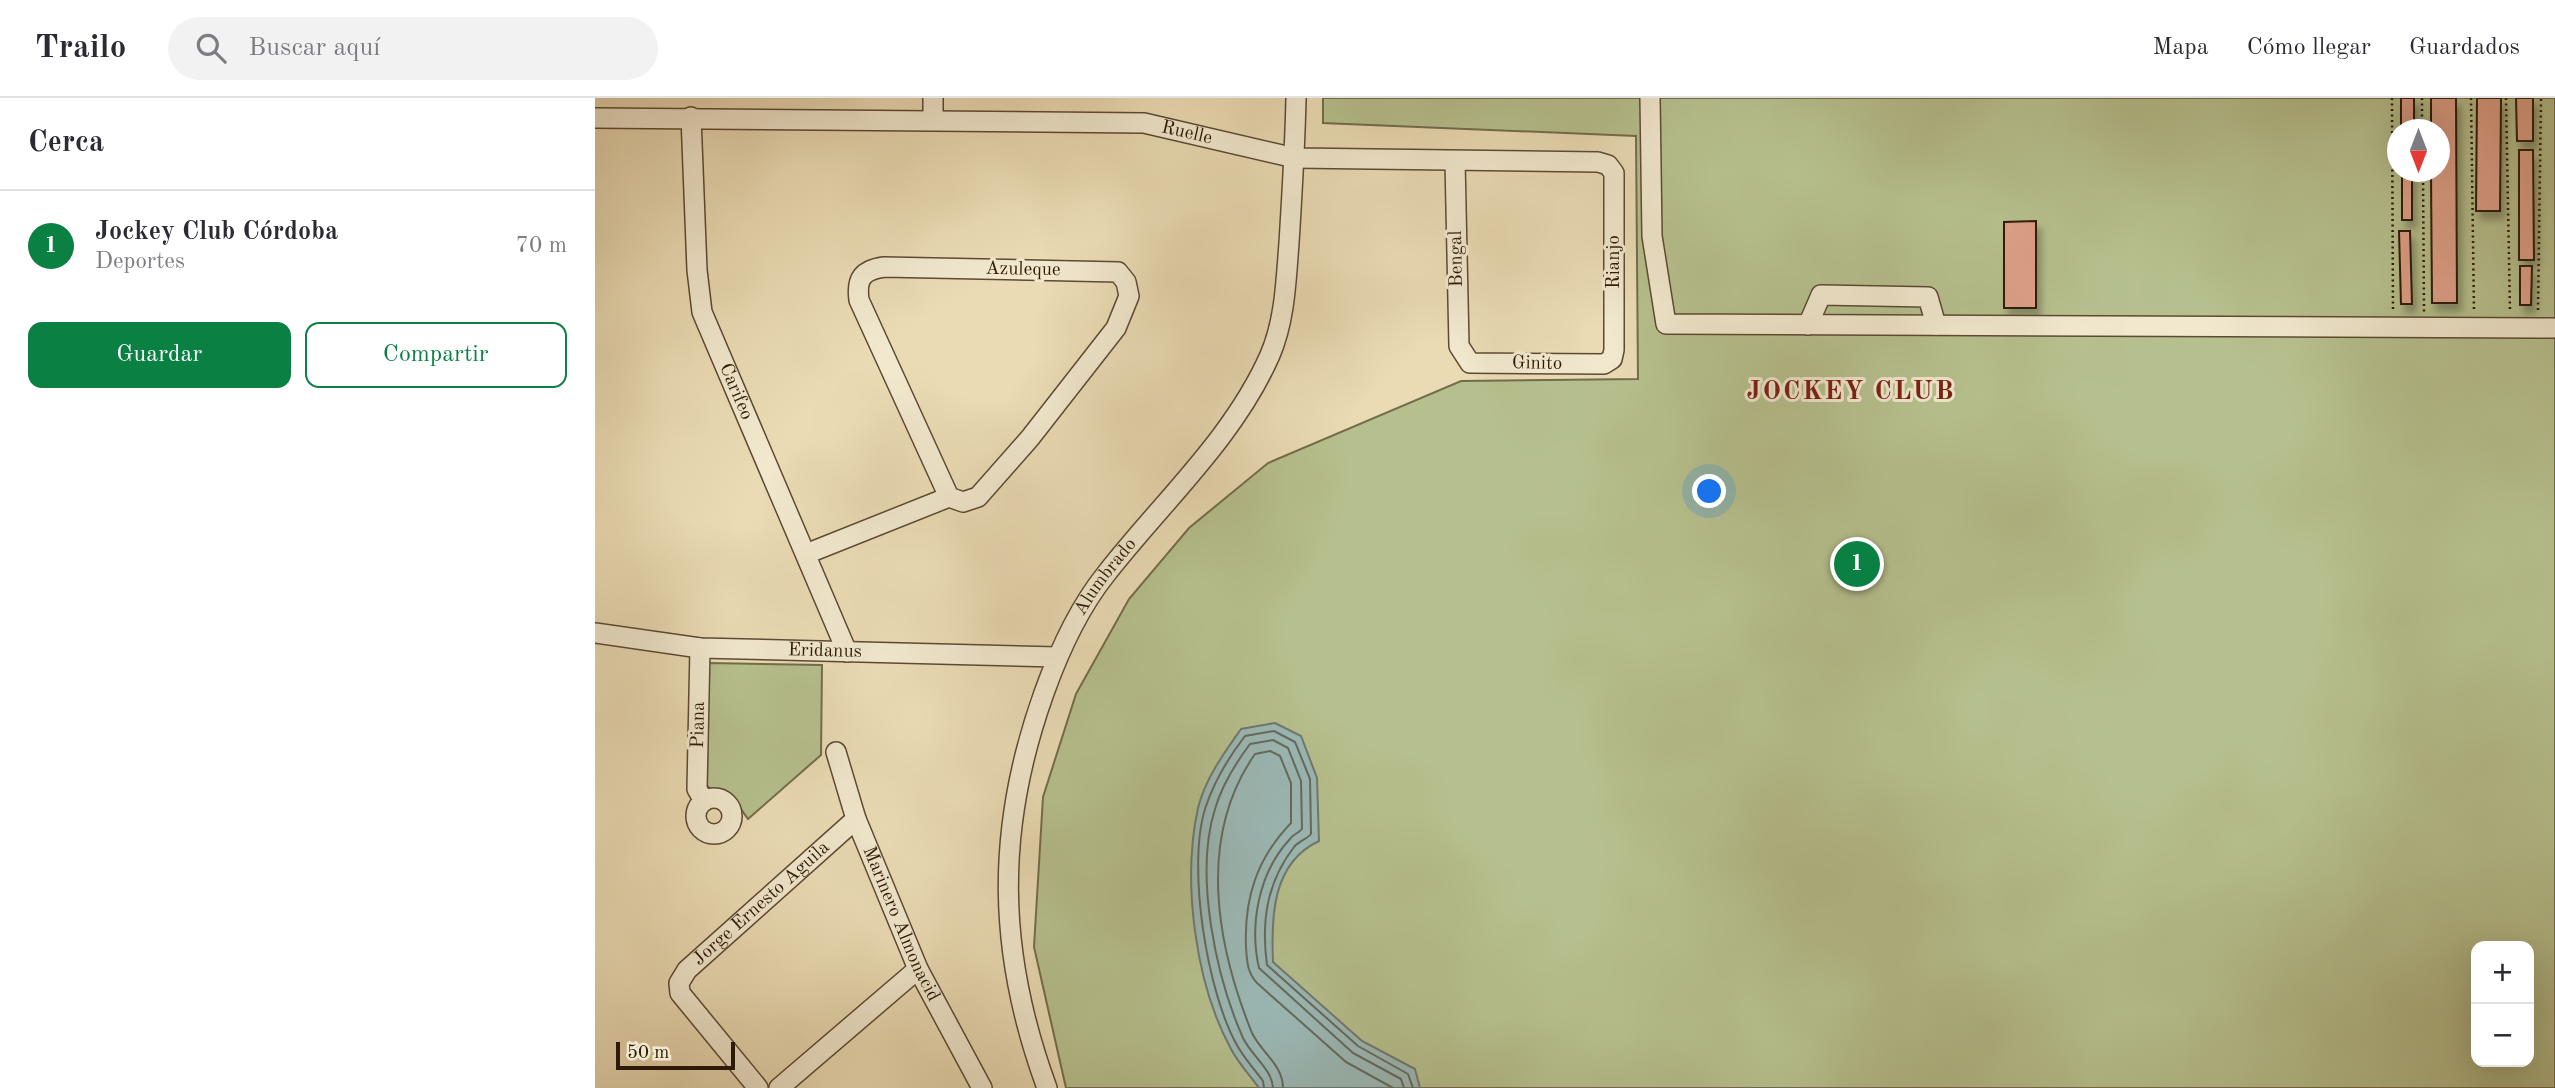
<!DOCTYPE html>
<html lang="es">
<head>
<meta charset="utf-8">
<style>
	:root { --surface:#fff; --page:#f2f2f3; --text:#2b2b33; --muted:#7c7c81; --line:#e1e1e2; --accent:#0b8043 }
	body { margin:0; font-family:"Old Standard TT",serif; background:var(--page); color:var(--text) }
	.controls { position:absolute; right:21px; bottom:21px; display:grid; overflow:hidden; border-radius:14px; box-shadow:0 7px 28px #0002 }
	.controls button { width:63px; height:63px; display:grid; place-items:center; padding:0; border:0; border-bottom:2px solid var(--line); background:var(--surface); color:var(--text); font:35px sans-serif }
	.compass { position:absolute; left:1792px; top:21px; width:63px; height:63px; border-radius:50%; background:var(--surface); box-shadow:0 7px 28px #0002; rotate:180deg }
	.scale { position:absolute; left:21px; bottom:18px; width:119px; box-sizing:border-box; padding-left:7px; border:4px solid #2e1a08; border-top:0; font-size:19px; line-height:24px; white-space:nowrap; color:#2e1a08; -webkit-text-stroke:5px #f1e8ce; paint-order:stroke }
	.you { position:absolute; left:1115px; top:394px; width:24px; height:24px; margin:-18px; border:5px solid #fff; border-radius:50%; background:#1a73e8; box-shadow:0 0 0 10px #1a73e833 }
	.badge { display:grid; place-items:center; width:46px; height:46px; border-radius:50%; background:var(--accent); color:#fff; font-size:23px; font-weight:700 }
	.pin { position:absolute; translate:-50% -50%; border:4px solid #fff; box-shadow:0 2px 7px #0006 }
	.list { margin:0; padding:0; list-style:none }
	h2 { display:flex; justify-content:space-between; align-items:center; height:91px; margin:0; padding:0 28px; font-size:30px }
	h2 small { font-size:23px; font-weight:400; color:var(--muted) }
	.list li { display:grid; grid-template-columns:46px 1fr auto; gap:21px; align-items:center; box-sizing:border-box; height:112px; padding:0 28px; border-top:2px solid var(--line) }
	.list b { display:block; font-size:26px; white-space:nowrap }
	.list p { margin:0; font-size:23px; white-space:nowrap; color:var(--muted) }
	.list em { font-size:23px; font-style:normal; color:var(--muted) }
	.actions { display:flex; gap:14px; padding:21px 28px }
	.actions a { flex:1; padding:16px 0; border:2px solid var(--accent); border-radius:14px; text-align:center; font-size:24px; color:var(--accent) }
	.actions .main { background:var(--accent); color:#fff }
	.icon { flex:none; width:38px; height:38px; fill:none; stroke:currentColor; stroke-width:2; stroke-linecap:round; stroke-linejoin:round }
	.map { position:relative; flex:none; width:1960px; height:990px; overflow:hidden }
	header { display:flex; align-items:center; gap:42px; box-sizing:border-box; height:98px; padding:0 35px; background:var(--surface); border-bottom:2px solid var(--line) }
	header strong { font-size:33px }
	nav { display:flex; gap:38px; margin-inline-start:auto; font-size:24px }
	.search { width:490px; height:63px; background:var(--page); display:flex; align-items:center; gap:18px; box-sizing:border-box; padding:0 24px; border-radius:38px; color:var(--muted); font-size:26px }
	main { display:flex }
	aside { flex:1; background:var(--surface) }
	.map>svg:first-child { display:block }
	.green { fill:#b6c08e; stroke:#726d4b; stroke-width:2; fill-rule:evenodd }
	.water { fill:#9bb9b6; stroke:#6f7970; stroke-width:2 }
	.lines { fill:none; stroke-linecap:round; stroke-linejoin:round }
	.shore { stroke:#646a5f; stroke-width:2 }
	.building { fill:#dda088; stroke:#2e1a08; stroke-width:2; filter:url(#shadow) }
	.minor-casing { stroke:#5d4a33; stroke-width:22 }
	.path { stroke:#2e1a08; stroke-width:2.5; stroke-dasharray:2 3.5; stroke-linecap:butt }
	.minor { stroke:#f1e8ce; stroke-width:19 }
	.labels { text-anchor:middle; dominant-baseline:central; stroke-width:6; stroke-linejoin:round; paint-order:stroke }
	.street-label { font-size:19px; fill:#2e1a08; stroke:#f1e8ce }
	.district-label { font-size:26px; font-weight:bold; letter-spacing:2px; fill:#7a1f14; stroke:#f1e8ce }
</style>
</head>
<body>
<header>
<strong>Trailo</strong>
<div class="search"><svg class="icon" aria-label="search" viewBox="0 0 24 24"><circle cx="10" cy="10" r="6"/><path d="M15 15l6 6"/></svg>Buscar aquí</div>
<nav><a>Mapa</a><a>Cómo llegar</a><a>Guardados</a></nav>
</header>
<main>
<aside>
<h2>Cerca<small></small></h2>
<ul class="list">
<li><span class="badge">1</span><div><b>Jockey Club Córdoba</b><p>Deportes</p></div><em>70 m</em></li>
</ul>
<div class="actions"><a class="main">Guardar</a><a>Compartir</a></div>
</aside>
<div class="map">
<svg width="1960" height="990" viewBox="0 0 1960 990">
	<defs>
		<filter id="shadow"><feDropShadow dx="4.5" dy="8" stdDeviation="3.5" flood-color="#0004"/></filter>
	</defs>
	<rect width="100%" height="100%" fill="#eadbb4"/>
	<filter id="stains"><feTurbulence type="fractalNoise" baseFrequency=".00286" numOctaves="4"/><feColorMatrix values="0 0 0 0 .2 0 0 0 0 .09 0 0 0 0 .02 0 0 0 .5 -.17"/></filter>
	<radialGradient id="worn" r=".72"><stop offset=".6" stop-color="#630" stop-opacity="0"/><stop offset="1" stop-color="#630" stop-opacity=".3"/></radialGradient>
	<g class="green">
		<path d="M728 0H1960V990H471L439 849 448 699 481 596 534 501 594 430 673 365 866 283 1043 281 1041 38 728 25ZM1802 32H1844V74H1802ZM1881 848H1934V964H1881Z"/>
		<path d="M114 565 227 567 226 657 153 721 138 700 115 691 109 684Z"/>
	</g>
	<path class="water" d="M680 625 706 638 722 680 724 743C677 765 676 819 678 864L767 943 820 971 825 990H664C655 977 643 965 636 951 600 885 587 783 603 710 610 681 629 655 646 631Z"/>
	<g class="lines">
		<g class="shore">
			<path d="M669 990 668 983C660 972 650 961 643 949 612 896 591 766 611 708 620 682 633 660 650 638L679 633 700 644 715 681 716 736C712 741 704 743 699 749 672 784 666 823 672 867L763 948 813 976 818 990"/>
			<path d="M678 990C677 971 656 957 648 940 621 879 599 777 620 711 627 687 640 666 655 646L678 642 693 650 706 683 707 731C704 735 698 736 695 741 664 774 654 826 664 870L758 955 806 981 809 990"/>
			<path d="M688 990C688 967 666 954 657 935 621 846 602 739 660 656L675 653 685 658 696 685V725C662 760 649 800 651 849 652 863 652 874 662 885L751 964 798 990"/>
		</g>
	</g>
	<g class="building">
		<rect x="1806" y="0" width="13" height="32"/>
		<path d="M1836 0H1861L1862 205H1837L1836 74H1844V32H1836Z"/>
		<path d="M1882 0H1906L1905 113H1881Z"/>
		<path d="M1921 0H1938V43H1922Z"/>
		<path d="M1924 52H1938L1939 162H1924Z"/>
		<rect x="1807" y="74" width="10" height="48"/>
		<path d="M1441 123V210H1409V124Z"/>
		<path d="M1804 133H1815L1817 206H1806Z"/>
		<path d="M1925 168H1937L1936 207H1925Z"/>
	</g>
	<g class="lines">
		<defs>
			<g id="minor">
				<path d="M1055 0 1057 138 1071 226 1960 230"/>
				<path id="s1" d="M96 19 102 172 107 214 252 554"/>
				<path id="s2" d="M0 20 549 25 700 60 1003 64 1013 67 1019 75V252L1017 261 1009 266 875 265 864 248 860 63"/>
				<path d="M338 21V0"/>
				<path d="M1213 227 1226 197 1333 199 1341 227"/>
				<path d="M211 456 354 399 368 404 383 399 435 340 521 230 534 198 531 184 523 174 289 169C268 172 261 180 264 202L354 399"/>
				<path id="s3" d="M0 535 105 550 462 559"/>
				<path d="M105 550 102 691 109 703"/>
				<path id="s4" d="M241 654 261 721 323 871 387 990"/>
				<circle cx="119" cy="718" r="18"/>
				<path id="s5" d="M163 990 85 895 84 885 92 872 261 721"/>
				<path d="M184 990 323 871"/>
				<path id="s6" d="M452 990C402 854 400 732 449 595 464 553 483 511 511 476 567 404 638 341 675 257 690 222 691 183 694 145 697 97 700 49 701 0"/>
			</g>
		</defs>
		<use href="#minor" class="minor-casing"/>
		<g class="path">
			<path d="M1797 0 1798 214"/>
			<path d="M1827 0V32"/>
			<path d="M1876 0 1879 214"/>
			<path d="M1911 0 1915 214"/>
			<path d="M1828 74 1829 214"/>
			<path d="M1943 212 1946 0"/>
		</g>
		<use href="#minor" class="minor"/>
	</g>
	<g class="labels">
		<g class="street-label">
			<text stroke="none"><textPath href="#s2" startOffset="593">Ruelle</textPath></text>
			<text transform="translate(862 161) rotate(-91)">Bengal</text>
			<text transform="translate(1019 164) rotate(-90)">Rianjo</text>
			<text transform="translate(428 172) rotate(1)">Azuleque</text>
			<text transform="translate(942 266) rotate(1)">Ginito</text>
			<text stroke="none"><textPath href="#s1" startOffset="282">Carifeo</textPath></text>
			<text stroke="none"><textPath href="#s6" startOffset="536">Alumbrado</textPath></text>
			<text stroke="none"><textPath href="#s3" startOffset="231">Eridanus</textPath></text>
			<text transform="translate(104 627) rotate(-89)">Piana</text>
			<text stroke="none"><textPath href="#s5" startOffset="248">Jorge Ernesto Aguila</textPath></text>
			<text stroke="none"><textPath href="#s4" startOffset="184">Marinero Almonacid</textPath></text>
		</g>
		<g class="district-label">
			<text x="1256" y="294">JOCKEY CLUB</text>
		</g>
	</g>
	<rect width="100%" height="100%" filter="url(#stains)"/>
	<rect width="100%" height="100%" fill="url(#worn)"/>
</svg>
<div class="controls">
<button>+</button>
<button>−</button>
</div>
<svg class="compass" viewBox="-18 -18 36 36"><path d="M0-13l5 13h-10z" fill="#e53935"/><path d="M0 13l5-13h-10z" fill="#7c7c81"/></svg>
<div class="scale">50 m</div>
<div class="you"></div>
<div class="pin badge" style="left:1262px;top:466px">1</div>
</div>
</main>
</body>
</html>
